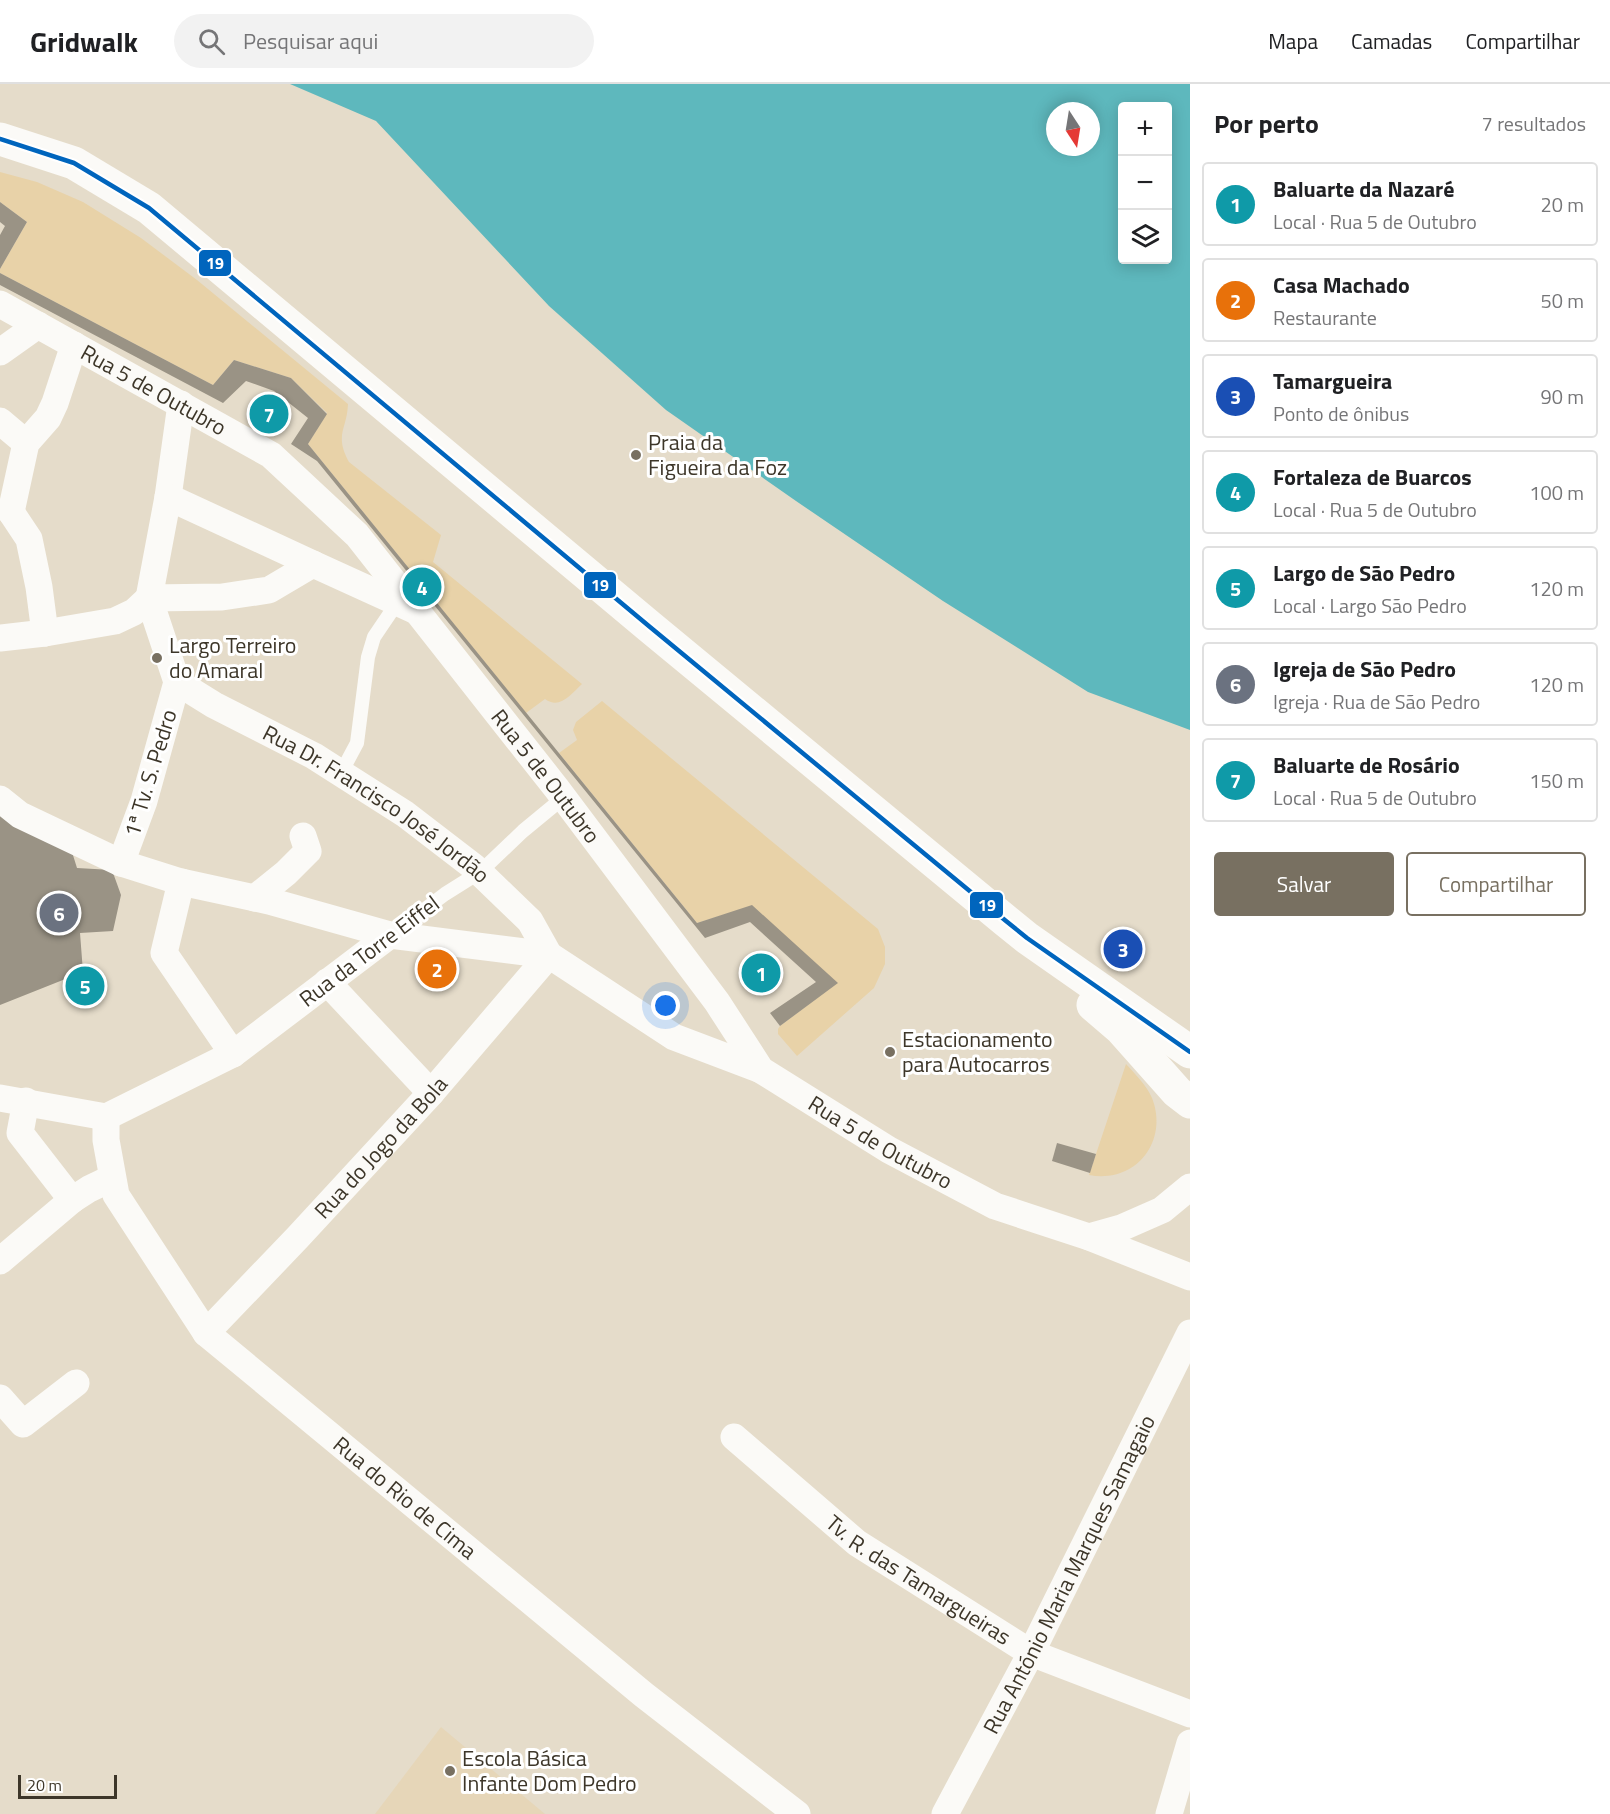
<!DOCTYPE html>
<html lang="pt">
<head>
<meta charset="utf-8">
<style>
	:root { --surface:#fff; --page:#f2f2f2; --text:#202124; --muted:#757577; --line:#e0e0e0; --accent:#787061 }
	body { margin:0; font-family:"Titillium Web",sans-serif; background:var(--page); color:var(--text) }
	.controls { position:absolute; right:18px; top:18px; display:grid; overflow:hidden; border-radius:6px; box-shadow:0 3px 15px #0003 }
	.controls button { width:54px; height:54px; display:grid; place-items:center; padding:0; border:0; border-bottom:2px solid var(--line); background:var(--surface); color:var(--text); font:30px sans-serif }
	.compass { position:absolute; left:1046px; top:18px; width:54px; height:54px; border-radius:50%; background:var(--surface); box-shadow:0 3px 15px #0003; rotate:168deg }
	.scale { position:absolute; left:18px; bottom:15px; width:99px; box-sizing:border-box; padding-left:6px; border:3px solid #3d3629; border-top:0; font-size:16px; line-height:21px; white-space:nowrap; color:#3d3629; -webkit-text-stroke:4px #fff; paint-order:stroke }
	.you { position:absolute; left:666px; top:922px; width:21px; height:21px; margin:-15px; border:4px solid #fff; border-radius:50%; background:#1a73e8; box-shadow:0 0 0 9px #1a73e833 }
	.badge { display:grid; place-items:center; width:39px; height:39px; border-radius:50%; background:var(--accent); color:#fff; font-size:20px; font-weight:700 }
	.pin { position:absolute; translate:-50% -50%; border:3px solid #fff; box-shadow:0 2px 6px #0006 }
	.list { margin:0; padding:0; list-style:none }
	h2 { display:flex; justify-content:space-between; align-items:center; height:78px; margin:0; padding:0 24px; font-size:26px }
	h2 small { font-size:20px; font-weight:400; color:var(--muted) }
	.list li { display:grid; grid-template-columns:39px 1fr auto; gap:18px; align-items:center; box-sizing:border-box; height:84px; margin:0 12px 12px; padding:0 12px; border:2px solid var(--line); border-radius:6px }
	.list b { display:block; font-size:22px; white-space:nowrap }
	.list p { margin:0; font-size:20px; white-space:nowrap; color:var(--muted) }
	.list em { font-size:20px; font-style:normal; color:var(--muted) }
	.actions { display:flex; gap:12px; padding:18px 24px }
	.actions a { flex:1; padding:14px 0; border:2px solid var(--accent); border-radius:6px; text-align:center; font-size:21px; color:var(--accent) }
	.actions .main { background:var(--accent); color:#fff }
	.icon { flex:none; width:33px; height:33px; fill:none; stroke:currentColor; stroke-width:2; stroke-linecap:round; stroke-linejoin:round }
	.map { position:relative; flex:none; width:1190px; height:1730px; overflow:hidden }
	header { display:flex; align-items:center; gap:36px; box-sizing:border-box; height:84px; padding:0 30px; background:var(--surface); border-bottom:2px solid var(--line) }
	header strong { font-size:28px }
	nav { display:flex; gap:33px; margin-inline-start:auto; font-size:21px }
	.search { width:420px; height:54px; background:var(--page); display:flex; align-items:center; gap:15px; box-sizing:border-box; padding:0 21px; border-radius:33px; color:var(--muted); font-size:22px }
	main { display:flex }
	aside { flex:1; background:var(--surface) }
	.map>svg:first-child { display:block }
	.built { fill:#e6d6b8 }
	.green { fill:#e8d2a8 }
	.water { fill:#5eb8bd; fill-rule:evenodd }
	.building { fill:#9a9385 }
	.lines { fill:none; stroke-linecap:round; stroke-linejoin:round }
	.lane { stroke:#fbfaf7; stroke-width:14 }
	.street { stroke:#fbfaf7; stroke-width:27 }
	.secondary { stroke:#fbfaf7; stroke-width:33 }
	.bus-1-casing { stroke:#fff; stroke-width:9 }
	.bus-1 { stroke:#0065bd; stroke-width:4.5 }
	.poi-dot { fill:#787061; stroke:#fff; stroke-width:2 }
	.labels { text-anchor:middle; dominant-baseline:central; stroke-width:6; stroke-linejoin:round; paint-order:stroke }
	.street-label { font-size:22px; fill:#3d3629; stroke:#fff }
	.poi-label { font-size:22px; fill:#3d3629; stroke:#fff; text-anchor:start }
	.line-badge { stroke:#fff; stroke-width:2 }
	.badge-label { font-size:16px; text-anchor:middle; font-weight:bold; fill:#fff }
</style>
</head>
<body>
<header>
<strong>Gridwalk</strong>
<div class="search"><svg class="icon" aria-label="search" viewBox="0 0 24 24"><circle cx="10" cy="10" r="6"/><path d="M15 15l6 6"/></svg>Pesquisar aqui</div>
<nav><a>Mapa</a><a>Camadas</a><a>Compartilhar</a></nav>
</header>
<main>
<div class="map">
<svg width="1190" height="1730" viewBox="0 0 1190 1730">
	<rect width="100%" height="100%" fill="#e5dcca"/>
	<path class="built" d="M441 1643 545 1730H375Z"/>
	<g class="green">
		<path d="M0 88 37 98 83 118 141 154 197 196 348 320C347 346 334 350 349 378L441 451 433 478 582 600C571 610 560 626 545 615L526 629 308 360 327 329 291 294 234 276 213 301 0 189V185L27 138 0 118Z"/>
		<path d="M602 617 878 845 885 863V880L874 904 797 972 778 950V945L780 942 837 899 752 822 697 839 559 669 577 656 573 646 576 638Z"/>
		<path d="M1126 980C1135 990 1147 1002 1152 1014 1169 1057 1136 1100 1089 1091Z"/>
	</g>
	<path class="water" d="M290 0H1190V646L1088 608 943 517 796 417 666 326 549 222 376 37ZM1122 22H1168V176H1122ZM1055 27H1091V63H1055Z"/>
	<g class="building">
		<path d="M0 118 27 138 0 185V151L5 142 0 138Z"/>
		<path d="M0 189 213 301 234 276 291 294 327 330 308 360 697 839 752 821 838 899 780 942 770 929 816 898 750 838 705 854 317 377 291 360 308 334 274 307 246 297 223 319 0 201Z"/>
		<path d="M0 730 72 768 77 784 112 786 121 811 113 847 80 849 83 888 0 921Z"/>
		<path d="M1057 1059 1096 1070 1090 1089 1052 1077Z"/>
	</g>
	<g class="lines">
		<g class="lane">
			<path d="M341 689 357 659 368 573 374 553 397 519"/>
			<path d="M392 850 445 810 480 788 523 747 563 714"/>
		</g>
		<g class="street">
			<path id="s1" d="M0 220 271 371 357 451 557 705 717 918 761 986 889 1066 995 1122 1089 1153 1190 1193"/>
			<path d="M0 268 38 241"/>
			<path d="M181 320 168 413 149 514 222 513 269 506 313 480 414 526"/>
			<path d="M0 337 26 359"/>
			<path d="M168 413 313 480"/>
			<path d="M11 428 26 359 48 334 55 319 74 261"/>
			<path d="M11 428 29 455 39 503 45 549"/>
			<path d="M0 554 45 549 115 537 134 528 149 514 177 598"/>
			<path id="s2" d="M177 598 214 621 314 672 405 730 474 783 530 837 549 871"/>
			<path d="M0 715 20 731 121 779 181 798 269 817 390 851 549 871 674 953 761 986"/>
			<path d="M121 779 144 717 177 598"/>
			<path d="M181 798 164 869 233 970"/>
			<path d="M255 814 286 789 308 767 303 752"/>
			<path d="M327 898 431 1009"/>
			<path d="M0 1014 106 1033 233 970 390 851"/>
			<path d="M26 1017 20 1049 72 1116"/>
			<path id="s3" d="M106 1033V1056L116 1111 206 1249 644 1611 797 1730"/>
			<path d="M1089 1153 1121 1144 1162 1126 1190 1103"/>
			<path d="M0 1177 72 1116 89 1105 112 1094"/>
			<path id="s4" d="M206 1249 298 1153 431 1009 549 871"/>
			<path d="M0 1314 23 1340 76 1299"/>
			<path id="s5" d="M734 1353 857 1459 1031 1569 1190 1630"/>
			<path id="s6" d="M945 1730 1031 1569 1190 1249"/>
			<path d="M1169 1730 1190 1659"/>
		</g>
		<g class="secondary">
			<path d="M0 55 74 79 149 124 650 543 1006 837 1027 854 1190 968"/>
			<path d="M1093 921 1121 945 1177 1008 1190 1018"/>
		</g>
		<defs>
			<path id="bus-1" d="M0 55 74 79 149 124 650 543 1006 837 1027 854 1190 968"/>
		</defs>
		<use href="#bus-1" class="bus-1-casing"/>
		<use href="#bus-1" class="bus-1"/>
	</g>
	<g class="poi-dot">
		<circle cx="636" cy="371" r="6"/>
		<circle cx="157" cy="574" r="6"/>
		<circle cx="890" cy="968" r="6"/>
		<circle cx="450" cy="1687" r="6"/>
	</g>
	<g class="labels">
		<g class="street-label">
			<text stroke="none"><textPath href="#s1" startOffset="176">Rua 5 de Outubro</textPath></text>
			<text transform="translate(150 689) rotate(-73)">1ª Tv. S. Pedro</text>
			<text stroke="none"><textPath href="#s1" startOffset="734">Rua 5 de Outubro</textPath></text>
			<text stroke="none"><textPath href="#s2" startOffset="234">Rua Dr. Francisco José Jordão</textPath></text>
			<text transform="translate(369 867) rotate(-37)">Rua da Torre Eiffel</text>
			<text stroke="none"><textPath href="#s1" startOffset="1238">Rua 5 de Outubro</textPath></text>
			<text stroke="none"><textPath href="#s4" startOffset="255">Rua do Jogo da Bola</textPath></text>
			<text stroke="none"><textPath href="#s3" startOffset="502">Rua do Rio de Cima</textPath></text>
			<text stroke="none"><textPath href="#s6" startOffset="270">Rua António Maria Marques Samagaio</textPath></text>
			<text stroke="none"><textPath href="#s5" startOffset="234">Tv. R. das Tamargueiras</textPath></text>
		</g>
		<g class="poi-label">
			<text x="648" y="358">Praia da<tspan x="648" dy="25">Figueira da Foz</tspan></text>
			<text x="169" y="561">Largo Terreiro<tspan x="169" dy="25">do Amaral</tspan></text>
			<text x="902" y="955">Estacionamento<tspan x="902" dy="25">para Autocarros</tspan></text>
			<text x="462" y="1674">Escola Básica<tspan x="462" dy="25">Infante Dom Pedro</tspan></text>
		</g>
	</g>
	<g class="line-badge">
		<rect x="198" y="165" width="34" height="28" rx="6" fill="#0065bd"/>
		<rect x="583" y="487" width="34" height="28" rx="6" fill="#0065bd"/>
		<rect x="969" y="807" width="35" height="28" rx="6" fill="#0065bd"/>
	</g>
	<g class="badge-label">
		<text x="215" y="185">19</text>
		<text x="600" y="507">19</text>
		<text x="987" y="827">19</text>
	</g>
</svg>
<div class="controls">
<button>+</button>
<button>−</button>
<button><svg class="icon" aria-label="layers" viewBox="0 0 24 24"><path d="M12 4l9 5-9 5-9-5zM3 14l9 5 9-5"/></svg></button>
</div>
<svg class="compass" viewBox="-18 -18 36 36"><path d="M0-13l5 13h-10z" fill="#e53935"/><path d="M0 13l5-13h-10z" fill="#757577"/></svg>
<div class="scale">20 m</div>
<div class="you"></div>
<div class="pin badge" style="left:761px;top:889px;background:#0f9aa8">1</div>
<div class="pin badge" style="left:437px;top:885px;background:#e8710a">2</div>
<div class="pin badge" style="left:1123px;top:865px;background:#1a4fb4">3</div>
<div class="pin badge" style="left:422px;top:503px;background:#0f9aa8">4</div>
<div class="pin badge" style="left:85px;top:902px;background:#0f9aa8">5</div>
<div class="pin badge" style="left:59px;top:829px;background:#6b7280">6</div>
<div class="pin badge" style="left:269px;top:330px;background:#0f9aa8">7</div>
</div>
<aside>
<h2>Por perto<small>7 resultados</small></h2>
<ul class="list">
<li><span class="badge" style="background:#0f9aa8">1</span><div><b>Baluarte da Nazaré</b><p>Local · Rua 5 de Outubro</p></div><em>20 m</em></li>
<li><span class="badge" style="background:#e8710a">2</span><div><b>Casa Machado</b><p>Restaurante</p></div><em>50 m</em></li>
<li><span class="badge" style="background:#1a4fb4">3</span><div><b>Tamargueira</b><p>Ponto de ônibus</p></div><em>90 m</em></li>
<li><span class="badge" style="background:#0f9aa8">4</span><div><b>Fortaleza de Buarcos</b><p>Local · Rua 5 de Outubro</p></div><em>100 m</em></li>
<li><span class="badge" style="background:#0f9aa8">5</span><div><b>Largo de São Pedro</b><p>Local · Largo São Pedro</p></div><em>120 m</em></li>
<li><span class="badge" style="background:#6b7280">6</span><div><b>Igreja de São Pedro</b><p>Igreja · Rua de São Pedro</p></div><em>120 m</em></li>
<li><span class="badge" style="background:#0f9aa8">7</span><div><b>Baluarte de Rosário</b><p>Local · Rua 5 de Outubro</p></div><em>150 m</em></li>
</ul>
<div class="actions"><a class="main">Salvar</a><a>Compartilhar</a></div>
</aside>
</main>
</body>
</html>
